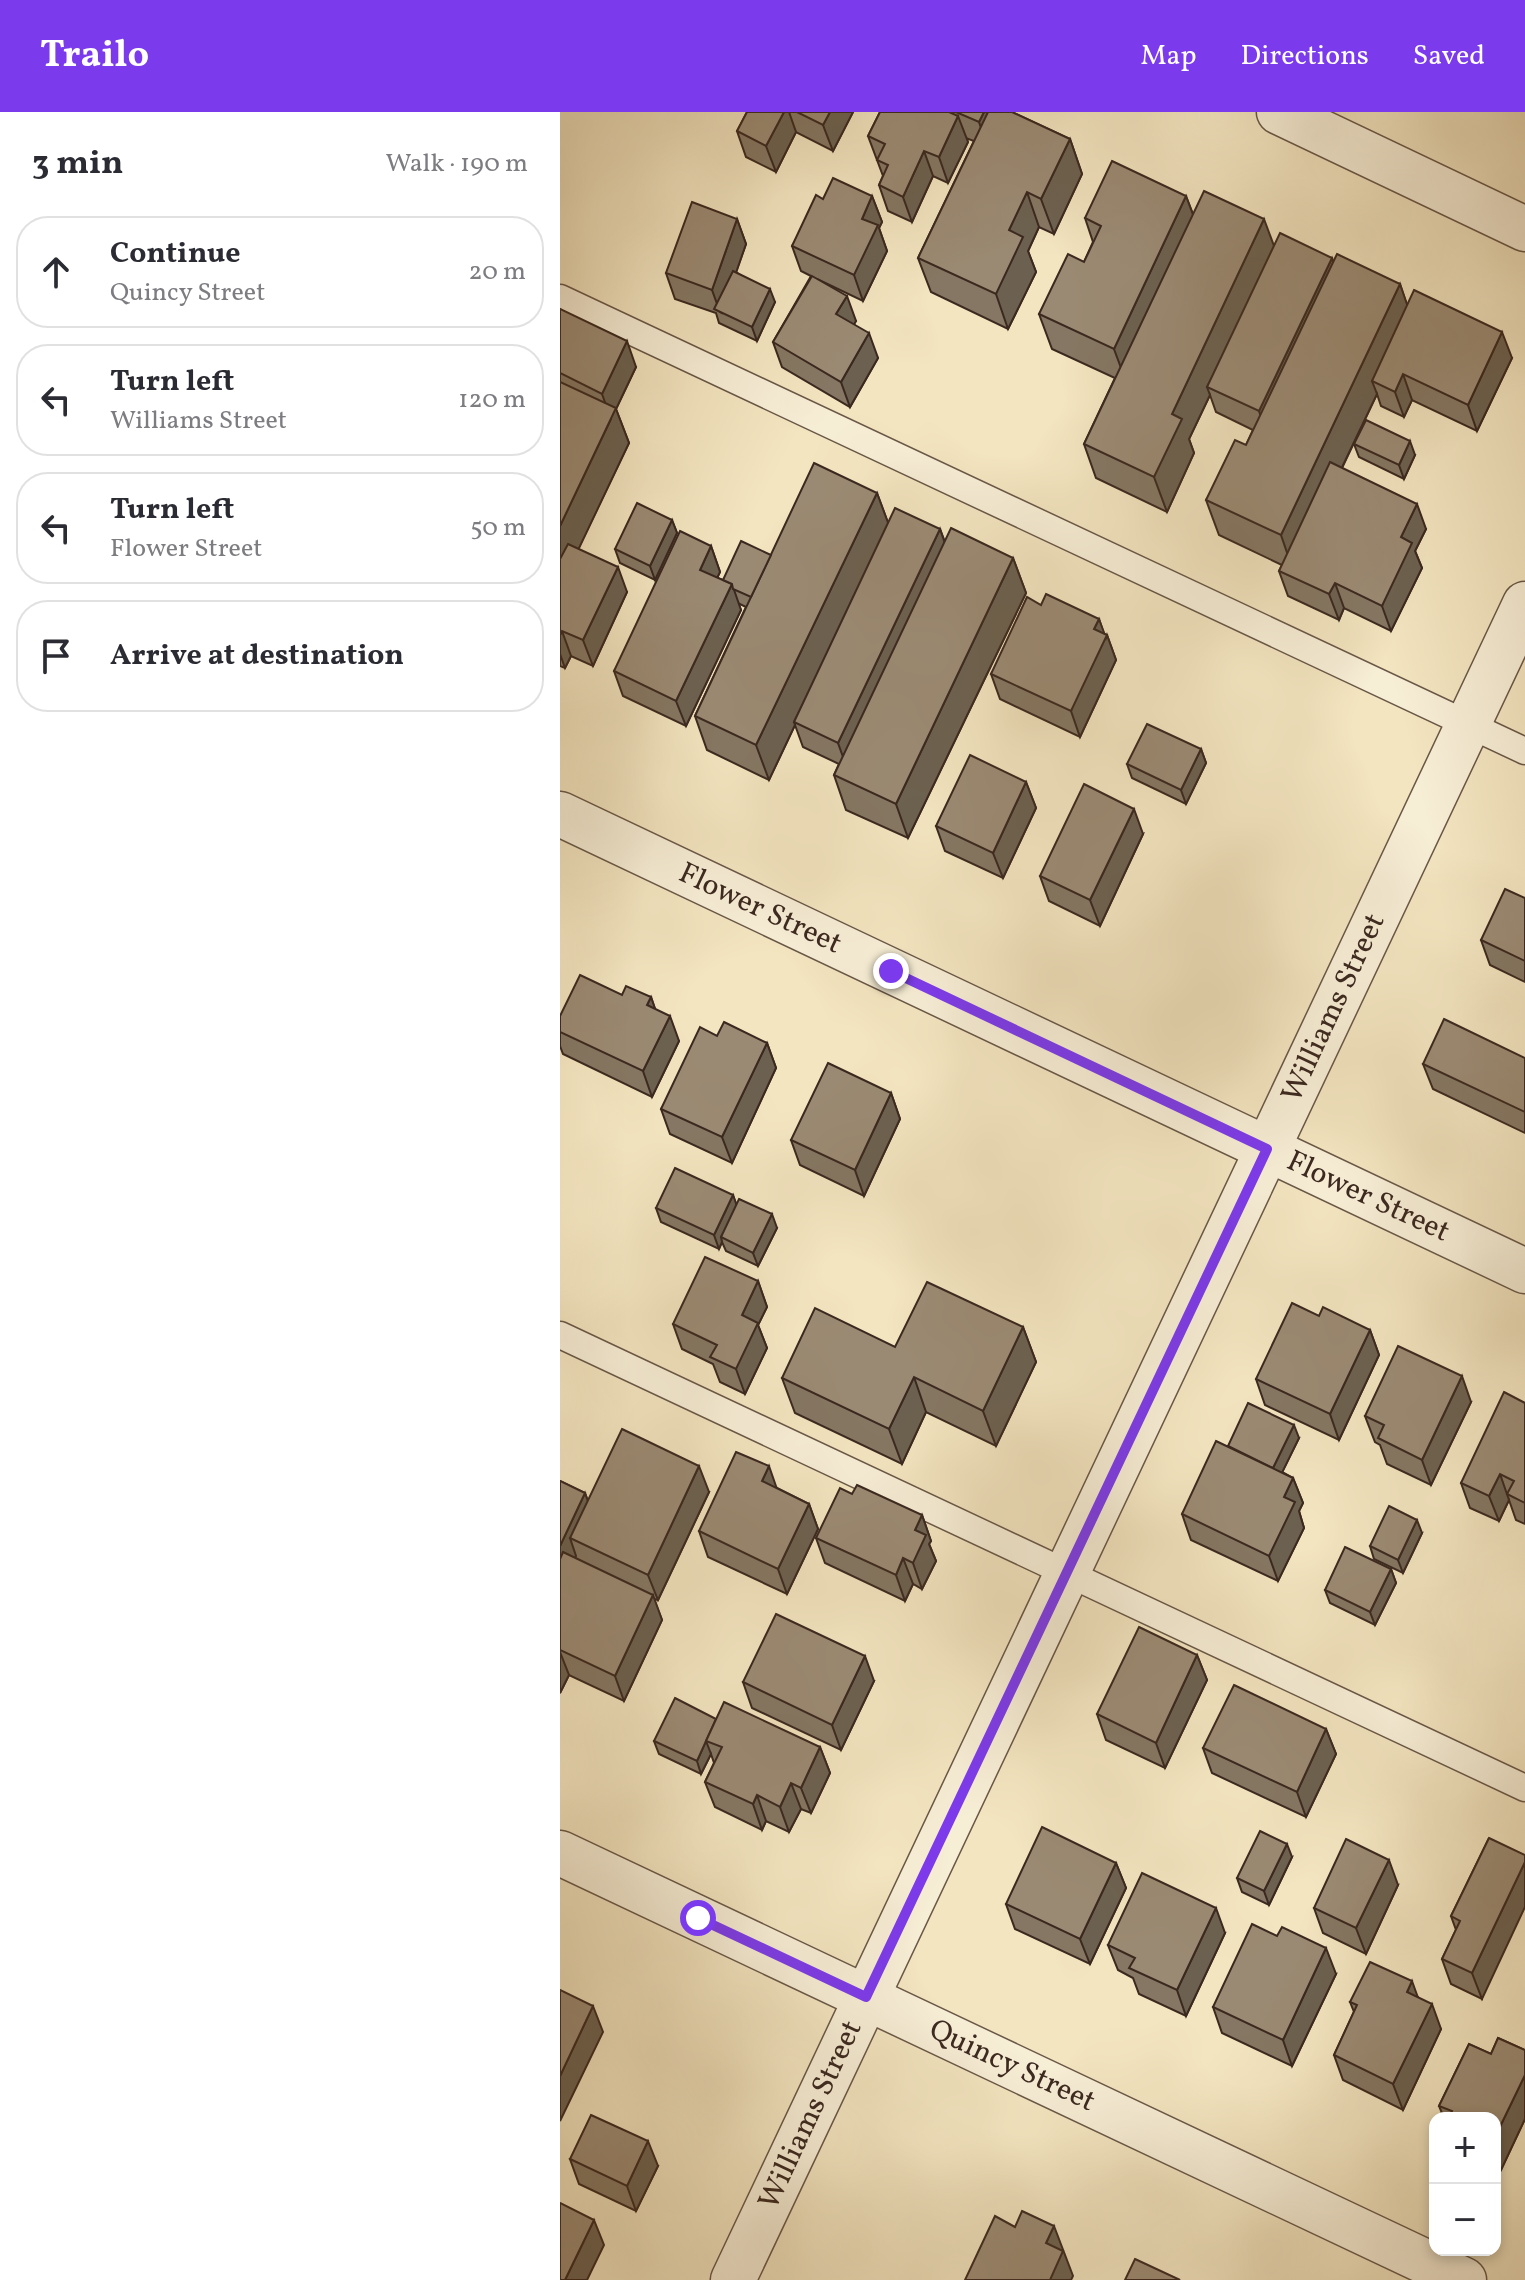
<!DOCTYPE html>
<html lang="en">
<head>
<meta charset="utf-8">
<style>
	:root { --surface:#fff; --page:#f7f7f7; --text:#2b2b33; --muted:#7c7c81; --line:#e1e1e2; --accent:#7c3aed }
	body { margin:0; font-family:Vollkorn,serif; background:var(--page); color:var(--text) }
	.controls { position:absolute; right:24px; bottom:24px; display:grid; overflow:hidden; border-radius:16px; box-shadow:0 4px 12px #0003 }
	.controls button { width:72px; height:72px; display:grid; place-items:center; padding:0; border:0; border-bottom:2px solid var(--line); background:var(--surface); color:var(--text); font:40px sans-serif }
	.stop { position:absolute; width:24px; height:24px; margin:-18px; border:6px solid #7c3aed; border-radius:50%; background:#fff }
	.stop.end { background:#7c3aed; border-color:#fff; box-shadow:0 2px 8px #0008 }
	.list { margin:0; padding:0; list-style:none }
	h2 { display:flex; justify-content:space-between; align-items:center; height:104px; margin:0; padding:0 32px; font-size:34px }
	h2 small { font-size:26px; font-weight:400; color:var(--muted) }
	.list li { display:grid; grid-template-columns:52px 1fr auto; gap:24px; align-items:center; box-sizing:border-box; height:112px; margin:0 16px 16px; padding:0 16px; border:2px solid var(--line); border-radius:32px }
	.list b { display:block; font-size:30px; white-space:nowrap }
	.list p { margin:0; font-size:26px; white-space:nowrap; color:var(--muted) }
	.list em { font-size:26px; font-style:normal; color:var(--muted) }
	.icon { flex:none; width:44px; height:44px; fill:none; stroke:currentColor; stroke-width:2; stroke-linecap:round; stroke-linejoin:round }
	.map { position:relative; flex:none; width:965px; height:2168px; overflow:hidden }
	header { display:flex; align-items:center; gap:48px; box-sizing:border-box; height:112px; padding:0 40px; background:var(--accent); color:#fff }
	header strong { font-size:38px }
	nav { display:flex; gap:44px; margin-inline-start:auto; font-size:28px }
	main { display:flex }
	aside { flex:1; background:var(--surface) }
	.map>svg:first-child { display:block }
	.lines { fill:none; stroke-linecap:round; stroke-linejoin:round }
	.service-casing { stroke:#695747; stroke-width:29 }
	.minor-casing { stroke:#695747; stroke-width:47 }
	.tertiary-casing { stroke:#695747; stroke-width:47 }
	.service { stroke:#f7eed6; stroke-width:26 }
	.minor { stroke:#f7eed6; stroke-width:44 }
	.tertiary { stroke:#f7eed6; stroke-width:44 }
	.wall { fill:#857763; stroke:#3b281f; stroke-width:2 }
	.shaded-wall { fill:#6c6150; stroke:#3b281f; stroke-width:2 }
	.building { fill:#9b8a73; stroke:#3b281f; stroke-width:2 }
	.route { stroke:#7c3aed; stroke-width:10 }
	.labels { text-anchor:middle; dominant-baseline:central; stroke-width:8; stroke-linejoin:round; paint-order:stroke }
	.street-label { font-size:30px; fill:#3b281f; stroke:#f7eed6 }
</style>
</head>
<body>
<header>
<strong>Trailo</strong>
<nav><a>Map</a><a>Directions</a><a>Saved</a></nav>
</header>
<main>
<aside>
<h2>3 min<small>Walk · 190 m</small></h2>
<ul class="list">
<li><svg class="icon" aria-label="ahead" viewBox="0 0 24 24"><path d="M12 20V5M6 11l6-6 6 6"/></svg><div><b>Continue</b><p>Quincy Street</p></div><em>20 m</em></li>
<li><svg class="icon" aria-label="left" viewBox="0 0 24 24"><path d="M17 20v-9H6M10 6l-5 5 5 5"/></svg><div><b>Turn left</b><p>Williams Street</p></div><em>120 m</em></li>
<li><svg class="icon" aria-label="left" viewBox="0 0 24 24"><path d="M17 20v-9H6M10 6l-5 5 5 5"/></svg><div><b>Turn left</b><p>Flower Street</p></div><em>50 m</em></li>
<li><svg class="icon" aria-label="arrive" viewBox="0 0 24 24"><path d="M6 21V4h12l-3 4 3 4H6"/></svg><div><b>Arrive at destination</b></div></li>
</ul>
</aside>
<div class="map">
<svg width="965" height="2168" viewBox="0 0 965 2168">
	<rect width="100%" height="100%" fill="#f3e5c0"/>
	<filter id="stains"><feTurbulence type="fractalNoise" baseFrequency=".0025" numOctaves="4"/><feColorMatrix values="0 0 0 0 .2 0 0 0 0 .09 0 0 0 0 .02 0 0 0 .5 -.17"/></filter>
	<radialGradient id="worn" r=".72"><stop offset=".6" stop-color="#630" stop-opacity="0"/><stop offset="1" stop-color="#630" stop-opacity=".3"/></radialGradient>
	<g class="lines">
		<defs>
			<g id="service">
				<path d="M0 186 965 639"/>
				<path d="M0 1223 965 1676"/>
			</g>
			<g id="minor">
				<path d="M719 0 965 117"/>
				<path d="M0 1741 904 2168"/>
				<path d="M173 2168 965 492"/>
			</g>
			<path id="tertiary" d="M0 702 965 1159"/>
		</defs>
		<use href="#service" class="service-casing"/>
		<use href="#minor" class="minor-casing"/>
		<use href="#tertiary" class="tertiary-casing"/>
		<use href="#service" class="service"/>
		<use href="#minor" class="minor"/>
		<use href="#tertiary" class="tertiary"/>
	</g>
	<g class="wall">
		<path d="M187 0H293L273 39 236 20 216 60 186 45 177 19Z"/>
		<path d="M320 0H452L510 27 522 62 494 122 479 115 468 139 476 160 448 217 371 180 358 146 414 29 406 26 408 30 388 71 373 64 352 110 328 99 319 73 323 64 308 24Z"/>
		<path d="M312 84 322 110 319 116 327 139 303 189 257 167 296 209 294 212 318 246 290 295 222 255 213 230 251 164 241 159 232 134 263 87Z"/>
		<path d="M626 84 633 102 714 134 772 146 773 150 840 172 847 193 952 246 917 319 852 288 844 305 821 294 817 282 782 356 866 417 855 439 862 456 831 519 784 496 779 508 728 484 719 459 722 453 659 423 646 388 686 333 693 318 656 300 650 283 629 327 634 341 607 400 536 366 524 332 555 266 492 237 479 202 524 150 533 130 525 106Z"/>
		<path d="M177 107 186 132 176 160 215 190 197 229 159 211 156 201 115 187 106 161Z"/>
		<path d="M0 197 76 255 56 297 69 331 18 437 67 480 33 554 11 544 5 556 0 554Z"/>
		<path d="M794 332 855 343 844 367 799 345Z"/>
		<path d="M317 381 328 411 380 417 385 430 453 446 466 481 348 726 286 698 274 663 279 652 243 635 235 613 209 668 147 638 135 604 186 495 178 491 181 498 126 614 63 584 54 559 151 434 160 460 157 466 163 468 211 443Z"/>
		<path d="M112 408 117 421 95 468 60 451 55 437Z"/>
		<path d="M481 493 539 507 544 522 547 523 556 548 520 625 440 587 431 562Z"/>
		<path d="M641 637 646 651 626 692 572 666 567 652Z"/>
		<path d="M466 670 476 696 443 766 385 739 376 714Z"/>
		<path d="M583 722 540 814 489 789 480 764Z"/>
		<path d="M965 786V870L930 853 921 828Z"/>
		<path d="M62 883 91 885 95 897 119 929 92 985 3 942 0 934V904Z"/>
		<path d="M157 924 207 931 216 956 172 1051 110 1022 101 997Z"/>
		<path d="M965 946V1021L873 977 863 952Z"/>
		<path d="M331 981 340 1007 304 1084 240 1053 231 1028Z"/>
		<path d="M173 1083 176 1092 217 1116 198 1154 166 1139 162 1130 159 1137 101 1110 96 1096Z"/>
		<path d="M198 1169 207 1195 198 1213 207 1236 185 1282 160 1270 153 1252 122 1237 113 1212Z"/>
		<path d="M759 1204 810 1218 819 1243 779 1328 705 1293 696 1267Z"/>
		<path d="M463 1215 476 1250 436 1334 366 1300 342 1352 235 1301 222 1266 335 1235Z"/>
		<path d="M911 1290 871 1373 827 1352 820 1333 815 1330 805 1304Z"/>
		<path d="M965 1291V1412L956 1408 949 1388 939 1409 910 1396 901 1371Z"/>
		<path d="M739 1326 722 1360 733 1366 743 1391 739 1399 744 1416 718 1469 631 1428 622 1402 668 1334Z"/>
		<path d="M0 1369 25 1381 28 1389 149 1380 98 1488 94 1487 102 1508 64 1589 9 1563 0 1581Z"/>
		<path d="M217 1376 249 1392 258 1417 227 1482 148 1445 139 1419Z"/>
		<path d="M292 1382 362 1403 371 1429 369 1432 376 1449 362 1477 353 1472 345 1489 265 1451 256 1426Z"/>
		<path d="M862 1421 843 1461 814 1447 810 1434Z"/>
		<path d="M831 1457 836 1471 815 1513 770 1491 765 1478Z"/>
		<path d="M637 1543 647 1568 605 1656 546 1628 537 1602Z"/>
		<path d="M314 1569 281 1638 192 1596 183 1570Z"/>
		<path d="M156 1607 260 1635 270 1661 251 1701 241 1697 229 1720 206 1709 202 1718 155 1695 145 1670 154 1651 151 1642 141 1662 99 1642 94 1629Z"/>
		<path d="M766 1617 776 1642 746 1705 652 1661 643 1636Z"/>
		<path d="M929 1726 922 1887 891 1872 882 1847 896 1818 891 1804Z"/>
		<path d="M732 1745 709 1793 682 1780 677 1766Z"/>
		<path d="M556 1751 566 1776 530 1852 455 1817 446 1792Z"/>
		<path d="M838 1773 806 1842 763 1821 754 1796Z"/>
		<path d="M665 1821 626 1904 579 1882 573 1866 558 1858 548 1833Z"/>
		<path d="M776 1862 732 1954 662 1921 653 1895Z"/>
		<path d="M858 1885 881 1917 843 1998 783 1968 774 1943 794 1900 790 1890Z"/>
		<path d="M938 1926 965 1938V2007L941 2058 935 2056V2006H884L879 1994 909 1932 931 1942Z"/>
		<path d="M10 2047 98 2054 76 2099 19 2072Z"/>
	</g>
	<g class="shaded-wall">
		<path d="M224 0H229L236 20 216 60 206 34Z"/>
		<path d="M270 0H293L273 39 263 13Z"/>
		<path d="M424 0H445L428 36 419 10Z"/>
		<path d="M398 4 408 30 388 71 379 45Z"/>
		<path d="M510 27 522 62 494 122 481 87Z"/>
		<path d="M364 39 373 64 352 110 343 85Z"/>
		<path d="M467 80 479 115 468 139 476 160 448 217 436 182 449 118Z"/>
		<path d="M312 84 322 110 319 116 327 139 303 189 294 163 302 107Z"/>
		<path d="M626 84 639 119 567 272 554 237Z"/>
		<path d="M177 107 186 132 162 201 160 200 152 178Z"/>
		<path d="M704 107 717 142 647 275 650 283 629 327 634 341 607 400 594 365 612 302Z"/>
		<path d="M772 146 781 171 708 325 699 299Z"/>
		<path d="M840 172 852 207 812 269 817 282 733 458 721 423Z"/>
		<path d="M210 177 215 190 197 229 192 215Z"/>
		<path d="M287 184 296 209 285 227 276 202Z"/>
		<path d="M942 220 952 246 917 319 908 293Z"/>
		<path d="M309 221 318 246 290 295 281 270Z"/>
		<path d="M67 229 76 255 56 297 69 331 0 476V414L51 307 42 282Z"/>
		<path d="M843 262 852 288 844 305 835 280Z"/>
		<path d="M850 329 855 343 844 367 839 353Z"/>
		<path d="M317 381 330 416 234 610 235 613 209 668 196 633Z"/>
		<path d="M857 392 866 417 855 439 862 456 831 519 822 494 841 425Z"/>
		<path d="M112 408 117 421 95 468 90 454Z"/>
		<path d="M380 417 389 443 287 656 278 631Z"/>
		<path d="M151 434 160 460 149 483 140 458Z"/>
		<path d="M453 446 466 481 348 726 336 692Z"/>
		<path d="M58 455 67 480 33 554 23 528Z"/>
		<path d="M775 471 784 496 779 508 769 482Z"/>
		<path d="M172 472 181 498 126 614 116 589Z"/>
		<path d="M539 507 546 526 547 523 556 548 520 625 511 599 534 517Z"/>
		<path d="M2 519 11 544 5 556 0 542V523Z"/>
		<path d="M641 637 646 651 626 692 621 678Z"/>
		<path d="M466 670 476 696 443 766 433 741Z"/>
		<path d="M574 697 583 722 540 814 530 788Z"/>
		<path d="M91 885 100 911 87 893Z"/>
		<path d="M110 904 119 929 92 985 83 959Z"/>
		<path d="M207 931 216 956 172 1051 162 1025Z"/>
		<path d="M331 981 340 1007 304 1084 295 1058Z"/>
		<path d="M173 1083 178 1097 161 1125 162 1130 159 1137 154 1123Z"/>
		<path d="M212 1102 217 1116 198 1154 193 1141Z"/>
		<path d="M198 1169 207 1195 198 1213 207 1236 185 1282 176 1257 182 1203Z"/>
		<path d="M463 1215 476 1250 436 1334 423 1299Z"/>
		<path d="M810 1218 819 1243 779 1328 770 1302Z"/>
		<path d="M902 1264 911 1290 871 1373 862 1348Z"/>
		<path d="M354 1265 366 1300 342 1352 329 1317Z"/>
		<path d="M734 1313 739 1326 717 1371 712 1358Z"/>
		<path d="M139 1354 149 1380 98 1488 88 1463Z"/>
		<path d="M209 1354 218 1380 202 1369Z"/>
		<path d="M940 1362 949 1388 939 1409 929 1384Z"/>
		<path d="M733 1366 743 1391 739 1399 744 1416 718 1469 709 1444 724 1385Z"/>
		<path d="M25 1381 34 1407 10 1426 16 1444 5 1468 0 1453V1434Z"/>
		<path d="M249 1392 258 1417 227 1482 218 1457Z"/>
		<path d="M362 1403 371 1429 369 1432 376 1449 362 1477 353 1451 355 1418Z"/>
		<path d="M857 1408 862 1421 843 1461 838 1448Z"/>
		<path d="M343 1446 353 1472 345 1489 336 1463Z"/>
		<path d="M831 1457 836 1471 815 1513 810 1500Z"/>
		<path d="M93 1483 102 1508 64 1589 55 1564Z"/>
		<path d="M0 1540 9 1563 0 1581Z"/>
		<path d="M637 1543 647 1568 605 1656 596 1631Z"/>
		<path d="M305 1544 314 1569 281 1638 272 1613Z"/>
		<path d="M766 1617 776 1642 746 1705 737 1680Z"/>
		<path d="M146 1629 151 1642 141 1662 137 1649Z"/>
		<path d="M260 1635 270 1661 251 1701 241 1676Z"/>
		<path d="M231 1671 241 1697 229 1720 220 1695Z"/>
		<path d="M197 1683 206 1709 202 1718 193 1692Z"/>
		<path d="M727 1732 732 1745 709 1793 704 1779Z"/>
		<path d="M829 1748 838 1773 806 1842 796 1816Z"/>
		<path d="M965 1750V1795L922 1887 912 1861Z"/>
		<path d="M556 1751 566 1776 530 1852 520 1827Z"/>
		<path d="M656 1796 665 1821 626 1904 617 1878Z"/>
		<path d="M766 1836 776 1862 732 1954 723 1928Z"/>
		<path d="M852 1869 861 1894 847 1880Z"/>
		<path d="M872 1892 881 1917 843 1998 833 1972Z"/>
		<path d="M33 1894 43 1920 0 2009V1964Z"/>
		<path d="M965 1963V2007L941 2058 935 2043V2025Z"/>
		<path d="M88 2029 98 2054 76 2099 67 2074Z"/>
		<path d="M34 2108 44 2133 27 2168H5Z"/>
		<path d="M494 2114 513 2164 511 2168H490L486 2131Z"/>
	</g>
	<g class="building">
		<path d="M187 0H224L206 34 177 19Z"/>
		<path d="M237 0H270L263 13Z"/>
		<path d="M320 0H389L398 4 379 45 364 39 343 85 319 73 328 53 317 48 325 32 308 24Z"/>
		<path d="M396 0H424L419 10Z"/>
		<path d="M428 0H452L510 27 481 87 467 80 449 118 463 125 436 182 358 146Z"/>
		<path d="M552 49 626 84 554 237 479 202 508 142 524 150 541 114 525 106Z"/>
		<path d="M273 66 312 84 302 107 318 113 294 163 232 134 256 83 263 87Z"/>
		<path d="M644 79 704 107 612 302 622 307 594 365 524 332Z"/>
		<path d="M132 90 177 107 152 178 106 161Z"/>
		<path d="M720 121 772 146 699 299 647 275Z"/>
		<path d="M777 142 840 172 721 423 646 388 675 328 686 333Z"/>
		<path d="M173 159 210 177 192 215 154 197Z"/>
		<path d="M252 164 287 184 276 202 309 221 281 270 213 230Z"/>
		<path d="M854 178 942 220 908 293 843 262 835 280 812 269Z"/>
		<path d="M0 197 67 229 42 282 0 261Z"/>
		<path d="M0 270 56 296 0 414Z"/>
		<path d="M806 308 850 329 839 353 794 332Z"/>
		<path d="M770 350 857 392 841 425 852 431 822 494 775 471 769 482 719 459Z"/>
		<path d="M254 351 317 381 196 633 135 604Z"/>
		<path d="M77 391 112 408 90 454 55 437Z"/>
		<path d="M335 396 380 417 278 631 234 610Z"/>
		<path d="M391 416 453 446 336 692 274 663Z"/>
		<path d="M120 419 151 434 140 458 172 472 116 589 54 559Z"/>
		<path d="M181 429 211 443 191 485 173 477 172 472 163 468Z"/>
		<path d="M8 432 58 455 23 528 2 519 0 523V447Z"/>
		<path d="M486 482 539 507 534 517 547 523 511 599 431 562 467 485 481 493Z"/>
		<path d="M587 612 641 637 621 678 567 652Z"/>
		<path d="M410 643 466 670 433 741 376 714Z"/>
		<path d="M524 672 574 697 530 788 480 764Z"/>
		<path d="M945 777 965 786V849L921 828Z"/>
		<path d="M20 863 62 883 66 874 91 885 87 893 110 904 83 959 0 920V904Z"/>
		<path d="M884 907 965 946V1000L863 952Z"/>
		<path d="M164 910 207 931 162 1025 101 997 140 915 157 924Z"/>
		<path d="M268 951 331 981 295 1058 231 1028Z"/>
		<path d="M115 1056 173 1083 154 1123 96 1096Z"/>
		<path d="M179 1087 212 1102 193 1141 161 1125Z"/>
		<path d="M145 1145 198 1169 182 1203 198 1211 176 1257 150 1245 157 1233 113 1212Z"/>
		<path d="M367 1170 463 1215 423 1299 354 1265 329 1317 222 1266 255 1196 335 1235Z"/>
		<path d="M732 1191 759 1204 763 1195 810 1218 770 1302 696 1267Z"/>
		<path d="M838 1234 902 1264 862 1348 818 1326 824 1313 805 1304Z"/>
		<path d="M944 1280 965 1291V1391L947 1382 954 1369 940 1362 929 1384 901 1371Z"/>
		<path d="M688 1291 734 1313 713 1356 668 1334Z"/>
		<path d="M62 1317 139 1354 88 1463 10 1426Z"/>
		<path d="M656 1329 733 1366 724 1385 735 1390 709 1444 622 1402Z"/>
		<path d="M176 1340 209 1354 202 1369 249 1392 218 1457 139 1419Z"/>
		<path d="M0 1369 25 1381 0 1434Z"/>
		<path d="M297 1373 362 1403 355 1418 366 1423 353 1451 343 1446 336 1463 256 1426 280 1376 292 1382Z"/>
		<path d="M829 1394 857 1408 838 1448 810 1434Z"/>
		<path d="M785 1435 831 1457 810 1500 765 1478Z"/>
		<path d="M3 1440 93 1483 55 1564 0 1538V1447Z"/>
		<path d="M216 1502 305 1544 272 1613 183 1570Z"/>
		<path d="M579 1515 637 1543 596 1631 537 1602Z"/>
		<path d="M674 1573 766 1617 737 1680 643 1636Z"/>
		<path d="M115 1586 156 1607 137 1649 94 1629Z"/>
		<path d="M164 1590 260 1635 241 1676 231 1671 220 1695 197 1683 193 1692 145 1670 162 1635 146 1629Z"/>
		<path d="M482 1715 556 1751 520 1827 446 1792Z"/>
		<path d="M700 1719 727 1732 704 1779 677 1766Z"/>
		<path d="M929 1726 965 1743V1750L912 1861 882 1847 900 1809 891 1804Z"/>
		<path d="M786 1727 829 1748 796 1816 754 1796Z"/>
		<path d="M582 1761 656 1796 617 1878 569 1856 575 1846 548 1833Z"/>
		<path d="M692 1812 717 1824 722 1815 766 1836 723 1928 653 1895Z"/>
		<path d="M810 1850 852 1869 847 1880 872 1892 833 1972 774 1943 797 1893 790 1890Z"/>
		<path d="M0 1878 33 1894 0 1964Z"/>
		<path d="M938 1926 965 1938V1963L935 2025V2006H889L892 1999 879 1994 909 1932 931 1942Z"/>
		<path d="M31 2003 88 2029 67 2074 10 2047Z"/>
		<path d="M0 2091 34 2108 5 2168H0Z"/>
		<path d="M462 2099 494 2114 486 2131 503 2139 490 2168H405L435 2104 455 2115Z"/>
		<path d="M575 2147 620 2168H565Z"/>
	</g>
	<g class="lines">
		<path class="route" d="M138 1806 306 1885 707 1037 331 859"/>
	</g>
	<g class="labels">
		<g class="street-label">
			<text transform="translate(200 797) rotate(25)">Flower Street</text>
			<text transform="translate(774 896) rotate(-65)">Williams Street</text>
			<text transform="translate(808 1085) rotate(25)">Flower Street</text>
			<text transform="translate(452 1954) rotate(25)">Quincy Street</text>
			<text transform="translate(251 2003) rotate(-65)">Williams Street</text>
		</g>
	</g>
	<rect width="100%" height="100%" filter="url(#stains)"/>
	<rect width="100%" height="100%" fill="url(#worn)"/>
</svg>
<div class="controls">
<button>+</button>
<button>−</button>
</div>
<div class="stop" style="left:138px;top:1806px"></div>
<div class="stop end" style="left:331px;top:859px"></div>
</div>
</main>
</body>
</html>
